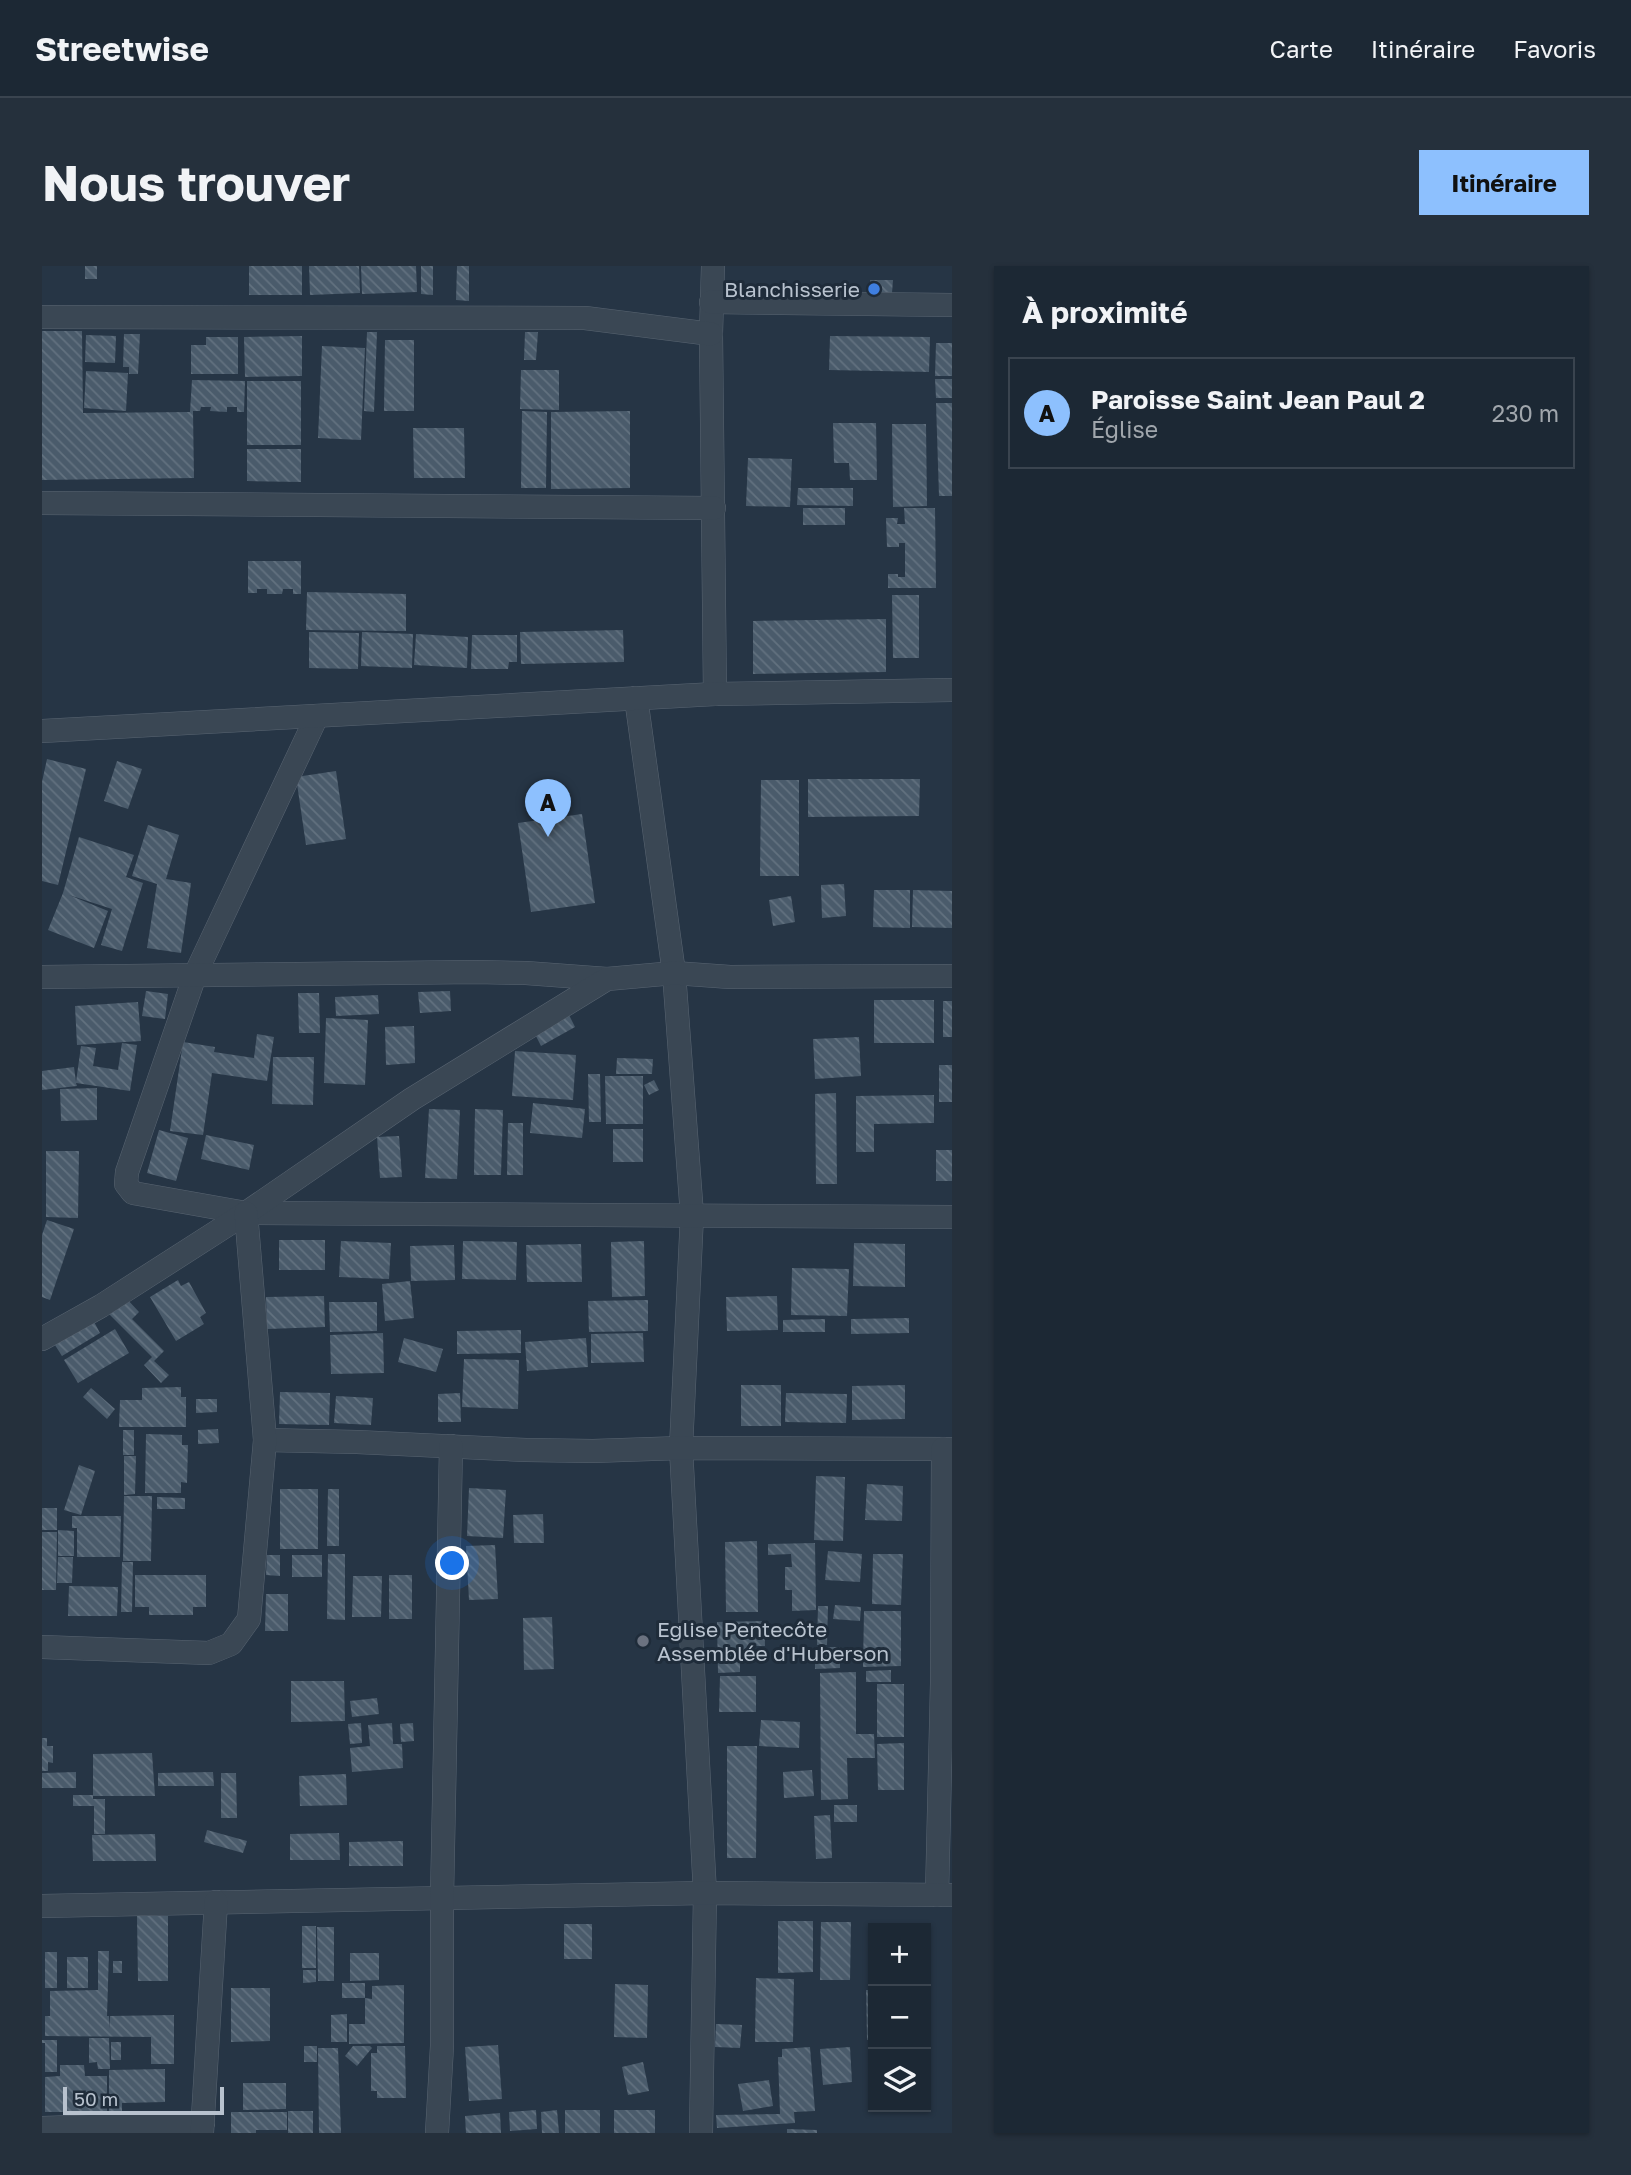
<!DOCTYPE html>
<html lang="fr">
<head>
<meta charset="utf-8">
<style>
	:root { --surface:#1c2834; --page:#25303c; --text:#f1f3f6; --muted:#a0a6ac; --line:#3a444f; --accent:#8dc0fe }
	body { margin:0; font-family:"Golos Text",sans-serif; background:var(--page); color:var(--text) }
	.controls { position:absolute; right:21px; bottom:21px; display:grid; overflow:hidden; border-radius:0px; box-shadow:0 2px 5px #0004 }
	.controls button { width:63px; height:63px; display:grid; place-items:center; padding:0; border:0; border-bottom:2px solid var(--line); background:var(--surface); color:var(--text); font:35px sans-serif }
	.scale { position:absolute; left:21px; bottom:18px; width:161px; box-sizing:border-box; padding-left:7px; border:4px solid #b8c2ce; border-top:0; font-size:19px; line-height:24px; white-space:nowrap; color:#b8c2ce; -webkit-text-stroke:5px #1f2c3a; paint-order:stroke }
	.you { position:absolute; left:411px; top:1298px; width:24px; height:24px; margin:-18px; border:5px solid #fff; border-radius:50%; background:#1a73e8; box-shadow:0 0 0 10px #1a73e833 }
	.badge { display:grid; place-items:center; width:46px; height:46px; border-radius:50%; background:var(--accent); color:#111; font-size:23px; font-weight:700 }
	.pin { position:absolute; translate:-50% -58px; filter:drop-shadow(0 2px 4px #0008) }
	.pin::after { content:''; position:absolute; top:37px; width:24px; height:21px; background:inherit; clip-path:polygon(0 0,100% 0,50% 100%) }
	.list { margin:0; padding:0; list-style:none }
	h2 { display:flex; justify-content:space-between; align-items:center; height:91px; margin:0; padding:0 28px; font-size:30px }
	h2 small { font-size:23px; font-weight:400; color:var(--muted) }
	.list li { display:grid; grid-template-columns:46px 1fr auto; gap:21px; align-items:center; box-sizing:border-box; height:112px; margin:0 14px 14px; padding:0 14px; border:2px solid var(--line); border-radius:0px }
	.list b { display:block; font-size:26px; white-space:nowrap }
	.list p { margin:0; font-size:23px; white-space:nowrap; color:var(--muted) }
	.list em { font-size:23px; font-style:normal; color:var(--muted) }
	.icon { flex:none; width:38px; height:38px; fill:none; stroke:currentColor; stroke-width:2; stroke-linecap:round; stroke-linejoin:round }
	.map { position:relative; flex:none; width:910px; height:1867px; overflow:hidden; border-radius:0px }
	header { display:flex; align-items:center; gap:42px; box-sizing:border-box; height:98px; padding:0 35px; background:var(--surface); border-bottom:2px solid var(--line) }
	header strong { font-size:33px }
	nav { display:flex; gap:38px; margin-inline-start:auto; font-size:24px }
	.intro { display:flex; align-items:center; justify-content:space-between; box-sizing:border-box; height:168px; padding:0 42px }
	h1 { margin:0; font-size:49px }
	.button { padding:18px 32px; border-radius:0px; background:var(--accent); color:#111; font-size:24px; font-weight:700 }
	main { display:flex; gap:42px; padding:0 42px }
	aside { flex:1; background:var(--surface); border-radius:0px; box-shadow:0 2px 5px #0004 }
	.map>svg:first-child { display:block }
	.building { fill:url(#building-back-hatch) }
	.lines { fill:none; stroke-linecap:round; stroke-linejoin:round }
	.minor-casing { stroke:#596572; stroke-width:24 }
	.minor { stroke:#3a4754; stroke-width:23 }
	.shop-dot { fill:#3f7fe0; stroke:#1f2c3a; stroke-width:2.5 }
	.worship-dot { fill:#6b7280; stroke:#1f2c3a; stroke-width:2.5 }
	.labels { text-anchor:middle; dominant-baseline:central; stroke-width:6; stroke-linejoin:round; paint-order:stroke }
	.poi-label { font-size:21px; fill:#b8c2ce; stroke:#1f2c3a; text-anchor:end }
</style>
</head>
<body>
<header>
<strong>Streetwise</strong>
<nav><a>Carte</a><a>Itinéraire</a><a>Favoris</a></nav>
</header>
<div class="intro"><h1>Nous trouver</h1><a class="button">Itinéraire</a></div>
<main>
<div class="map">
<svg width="910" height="1867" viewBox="0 0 910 1867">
	<defs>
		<pattern id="building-back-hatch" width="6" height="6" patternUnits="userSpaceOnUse" patternTransform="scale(1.75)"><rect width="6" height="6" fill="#4a5b6b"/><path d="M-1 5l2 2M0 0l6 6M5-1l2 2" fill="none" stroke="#62717f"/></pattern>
	</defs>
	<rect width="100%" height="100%" fill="#263545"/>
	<g class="building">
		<rect x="43" y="0" width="12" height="13"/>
		<rect x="207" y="0" width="53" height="29"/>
		<path d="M267 0H317L318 27 268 29Z"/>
		<path d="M319 0H374L375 26 320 28Z"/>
		<path d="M379 0H391V29L379 28Z"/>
		<path d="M415 0H427V35L414 34Z"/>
		<path d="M828 14H851L850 27 828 26Z"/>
		<path d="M0 65H40L41 147 148 146 150 114 203 115 202 146H195V141H185V146L168 145 169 141H159L158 145H151L152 212 0 214Z"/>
		<path d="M325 66H335L332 146 322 145Z"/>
		<path d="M483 66H496L494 94H482Z"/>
		<path d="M82 68H98L96 108H87V101H81Z"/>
		<path d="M44 69 74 70 73 97 43 96Z"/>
		<path d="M260 70V110L203 111 202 71Z"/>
		<path d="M788 70 888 71 887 106 787 104Z"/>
		<path d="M164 71H196V108H149V79H164Z"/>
		<path d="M343 74H372V145H342Z"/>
		<path d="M894 77H910V110H893Z"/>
		<path d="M280 80 323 82 319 174 276 172Z"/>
		<path d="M479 104H517V144L478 143Z"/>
		<path d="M44 105 86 107 84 145 42 142Z"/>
		<path d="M893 113H910V132H894Z"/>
		<rect x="205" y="115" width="54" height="64"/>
		<path d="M894 137H910V230H897Z"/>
		<path d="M480 145 505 146 504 222H479Z"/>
		<path d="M588 145V222L509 223V146Z"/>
		<path d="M791 157H834L835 214H808L807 197H792Z"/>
		<path d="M850 158H884L885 240 851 241Z"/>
		<path d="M371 162H422L423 212H372Z"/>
		<path d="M205 183H259V216L205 215Z"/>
		<path d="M706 192 750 193 748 241 704 240Z"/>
		<path d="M756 222H811V240L755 239Z"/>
		<rect x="761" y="242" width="42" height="17"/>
		<path d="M862 242H893L894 322H846V308H856V311H863V277H857V281H845L844 252H856L855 258H863Z"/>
		<path d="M206 295H259V328H251V323H241L240 328H225V323H215V327H206Z"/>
		<path d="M265 326 364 328V365L264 364Z"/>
		<path d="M850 329H877V392H851Z"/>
		<path d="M844 353V406L711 408V355Z"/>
		<path d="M581 364 582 396 479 398 478 366Z"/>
		<path d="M267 366 317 367 316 403 267 402Z"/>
		<path d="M320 366 371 368 370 402 319 400Z"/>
		<path d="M374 368 426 371 425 402 372 399Z"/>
		<path d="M430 369H475V396H467L466 403H429Z"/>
		<path d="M5 493 44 503 16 619 0 615V516Z"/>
		<path d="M75 495 100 503 86 543 62 535Z"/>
		<path d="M294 505 304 573 264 579 254 511Z"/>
		<path d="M766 513H878L877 550 766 551Z"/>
		<path d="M719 514H757V610H718Z"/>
		<path d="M540 548 553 637 489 646 476 557Z"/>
		<path d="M106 559 137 569 124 613 149 617 139 687 105 682 115 618 90 610Z"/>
		<path d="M37 571 92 589 84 611 101 617 80 685 59 679 70 643 27 629 66 645 52 682 6 664 21 627Z"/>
		<path d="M802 618 804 650 780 652 779 619Z"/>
		<path d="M832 624H868V662L831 661Z"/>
		<path d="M871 624 910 625V662L870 661Z"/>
		<path d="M749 630 753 656 731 660 727 634Z"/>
		<path d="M104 725 126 728 123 753 100 750Z"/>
		<path d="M408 725 409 745 378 747 376 726Z"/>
		<path d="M256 727H277L278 767H257Z"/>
		<path d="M336 729 337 748 294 750 293 731Z"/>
		<rect x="832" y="734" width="60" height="43"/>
		<rect x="901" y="735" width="9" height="36"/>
		<path d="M96 736 99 775 35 779 33 740Z"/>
		<path d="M527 749 533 761 499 780 493 768Z"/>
		<path d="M284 752 326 754 323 819 282 817Z"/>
		<path d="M372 760 373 797 344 799 343 761Z"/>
		<path d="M215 768 232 771 225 815 170 807 161 869 128 865 141 776 173 781 172 786 212 792Z"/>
		<path d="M817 771 819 810 773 813 771 773Z"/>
		<path d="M80 777 95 779 88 825 34 817 35 820 0 824V805L32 801 34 816 39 780 54 782 51 800 76 804Z"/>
		<path d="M473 785 534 789 531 834 470 830Z"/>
		<path d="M231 791H272L271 839 230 838Z"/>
		<path d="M575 792 611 793 610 808H574Z"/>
		<rect x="897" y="799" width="13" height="37"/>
		<path d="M546 808H558L559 856H547Z"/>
		<path d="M563 810H601V858H564Z"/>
		<path d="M612 814 617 824 607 829 602 819Z"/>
		<path d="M55 822V854L19 855 18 823Z"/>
		<path d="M794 827 795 918H774L773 828Z"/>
		<path d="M892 829V857L832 858V886H814V830Z"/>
		<path d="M491 837 543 843 540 872 488 867Z"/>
		<path d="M387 843 418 844 415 913 383 912Z"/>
		<path d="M433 843 461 844 459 909H432Z"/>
		<path d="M466 857H481V909H465Z"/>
		<rect x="571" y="863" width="30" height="33"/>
		<path d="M117 864 146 872 134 915 105 907Z"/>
		<path d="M164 869 212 879 207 904 159 893Z"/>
		<path d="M357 870 360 911 338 912 335 871Z"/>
		<rect x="894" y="884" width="16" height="31"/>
		<path d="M4 885H37L36 952 4 951Z"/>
		<path d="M5 954 32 963 8 1034 0 1031V969Z"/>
		<rect x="237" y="974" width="46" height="30"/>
		<path d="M299 975 349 977 347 1013 297 1011Z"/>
		<path d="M421 975 475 976 474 1014 420 1013Z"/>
		<path d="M602 975 603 1030 570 1031 569 976Z"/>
		<path d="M812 977 863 978V1021L811 1020Z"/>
		<path d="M539 978 540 1016H485L484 979Z"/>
		<path d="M412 979 413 1014 369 1015 368 980Z"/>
		<path d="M750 1002 807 1003 805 1050 749 1049Z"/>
		<path d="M136 1014 139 1020 147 1016 164 1047 158 1051 162 1058 134 1075 108 1031Z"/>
		<path d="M368 1015 372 1052 343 1055 340 1018Z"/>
		<path d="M282 1030 283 1061 225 1063 224 1031Z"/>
		<path d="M735 1030 736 1064 685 1065 684 1031Z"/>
		<path d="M84 1032 97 1046 90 1053 122 1085 112 1095 127 1109 119 1117 102 1099 110 1091 67 1048Z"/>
		<path d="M606 1034V1065L547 1066 546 1035Z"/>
		<path d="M287 1036H335V1065L288 1066Z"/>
		<path d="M50 1052 58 1067 20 1090 11 1076Z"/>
		<path d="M867 1052V1067L809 1068V1053Z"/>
		<path d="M783 1053V1066H741V1054Z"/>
		<path d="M73 1063 87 1087 36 1117 22 1094Z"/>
		<path d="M479 1064V1087L415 1088V1065Z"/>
		<path d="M341 1067 342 1107 289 1108 288 1069Z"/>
		<path d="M601 1067 602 1096 549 1097V1068Z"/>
		<path d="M362 1072 401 1083 394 1106 356 1096Z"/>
		<path d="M544 1072 546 1101 485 1105 483 1076Z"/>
		<path d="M422 1093 477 1094 476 1143 420 1141Z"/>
		<rect x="699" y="1119" width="40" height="41"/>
		<path d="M863 1119V1153L810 1154V1120Z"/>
		<path d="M139 1121V1131H144V1161H77L78 1134H100V1122Z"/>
		<path d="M49 1122 73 1143 65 1153 41 1131Z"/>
		<path d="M238 1126 288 1127 287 1159 237 1158Z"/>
		<path d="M418 1127 419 1156H396V1128Z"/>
		<path d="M744 1127 805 1128 804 1157 743 1156Z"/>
		<path d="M294 1130 331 1132 329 1159 292 1157Z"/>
		<path d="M154 1133H175V1146L154 1147Z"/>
		<path d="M176 1163 177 1177 156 1178V1164Z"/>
		<rect x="81" y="1164" width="11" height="25"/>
		<path d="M104 1168 140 1169V1179H146L145 1217 139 1216V1227H103Z"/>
		<path d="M82 1190H94L93 1228 82 1229Z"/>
		<path d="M37 1199 53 1205 39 1249 22 1244Z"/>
		<path d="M774 1210 803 1211 801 1275 772 1274Z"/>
		<path d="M825 1218 861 1220 860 1255 823 1254Z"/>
		<path d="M427 1222 464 1224 461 1272 425 1270Z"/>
		<rect x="238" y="1223" width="38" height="60"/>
		<path d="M286 1223H297V1280H285Z"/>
		<path d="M82 1230H110L109 1295H81Z"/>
		<path d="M115 1231 143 1232V1243H115Z"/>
		<rect x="0" y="1242" width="15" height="22"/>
		<path d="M501 1248 502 1277H472L471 1249Z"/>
		<path d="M30 1250H79L78 1291H35V1262H30Z"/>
		<path d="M16 1264 32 1265V1290H16Z"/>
		<path d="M0 1266H15L14 1324H0Z"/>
		<path d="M715 1275 716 1346H684L683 1276Z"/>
		<path d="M773 1277 774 1344 750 1345V1324H743V1301H750L749 1288 726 1289V1278Z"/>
		<path d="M453 1279 456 1333 427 1334 424 1280Z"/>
		<path d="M786 1285 820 1288 818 1316 783 1314Z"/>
		<path d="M286 1288H303V1354L285 1353Z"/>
		<path d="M831 1288H861L859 1339 830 1338Z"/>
		<path d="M225 1289H238V1310L224 1309Z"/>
		<rect x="250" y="1289" width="30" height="22"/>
		<path d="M16 1291H31L30 1317H15Z"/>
		<path d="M80 1296H91L90 1346H79Z"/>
		<path d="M93 1309H164V1341H151V1349H107V1341H93Z"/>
		<rect x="347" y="1309" width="23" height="44"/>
		<path d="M311 1310H340L339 1351H310Z"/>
		<path d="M27 1320 76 1321 75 1350H26Z"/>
		<path d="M224 1328H246V1365H223Z"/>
		<path d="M793 1339 819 1341 818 1355 791 1353Z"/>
		<path d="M776 1340H786L785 1379H775Z"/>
		<path d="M822 1345H859V1400L821 1401Z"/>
		<path d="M510 1351 512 1403 482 1404 481 1352Z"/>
		<path d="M722 1355 723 1380H712V1394L698 1395V1406L676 1407 675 1356Z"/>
		<path d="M773 1381H798V1402L773 1403Z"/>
		<path d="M849 1404V1416H824V1405Z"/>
		<path d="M814 1406V1468H832L833 1492H805L806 1533 779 1534 778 1407Z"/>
		<path d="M678 1410H714V1446H677Z"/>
		<path d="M249 1415H302L303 1455 249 1456Z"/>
		<rect x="835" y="1418" width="27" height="53"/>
		<path d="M335 1432 337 1448 310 1451 308 1435Z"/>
		<path d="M719 1454 758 1456 757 1482 717 1480Z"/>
		<path d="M319 1457 320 1477 308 1478 306 1458Z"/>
		<path d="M350 1457 351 1478H360L361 1502 310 1506 308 1482 328 1480 326 1459Z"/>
		<path d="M371 1457 372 1475 359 1476 358 1458Z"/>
		<path d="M0 1472H5V1480H11V1497L6 1496V1505H0Z"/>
		<path d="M862 1477V1524H836L835 1478Z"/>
		<path d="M685 1480H715L714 1592H685Z"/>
		<path d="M110 1487 113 1530H51V1488Z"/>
		<path d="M770 1504 772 1530 742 1532 741 1506Z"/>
		<path d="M34 1506V1522H0V1507Z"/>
		<path d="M171 1506 172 1520H116V1507Z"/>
		<path d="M179 1507H194L195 1552H179Z"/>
		<path d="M304 1508 305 1539 258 1540 257 1510Z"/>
		<path d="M31 1529H51V1533H63V1568H52V1540H31Z"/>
		<rect x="792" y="1539" width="23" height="17"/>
		<path d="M788 1549 790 1592 774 1593 772 1550Z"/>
		<path d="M165 1564 205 1575 201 1587 162 1576Z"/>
		<path d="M297 1567 298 1594H248V1568Z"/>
		<path d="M113 1568 114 1595H51L50 1569Z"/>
		<path d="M361 1575V1600H307V1576Z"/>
		<path d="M95 1650H126V1715H96Z"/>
		<path d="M736 1655H771V1706L736 1707Z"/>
		<path d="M779 1656H809L808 1714H778Z"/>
		<rect x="522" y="1658" width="28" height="35"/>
		<rect x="260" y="1660" width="14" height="42"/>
		<path d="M275 1661H292V1715H276Z"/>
		<path d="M56 1685H67L65 1750H67V1763L68 1750 132 1749V1798H109V1771L3 1770V1750H8V1725L56 1724Z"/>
		<rect x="3" y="1686" width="12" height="36"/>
		<path d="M308 1687H337V1714L308 1715Z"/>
		<rect x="25" y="1691" width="21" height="31"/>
		<rect x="71" y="1695" width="9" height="12"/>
		<path d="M261 1704H274V1716L261 1717Z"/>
		<path d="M714 1712 752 1713 751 1776H713Z"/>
		<rect x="300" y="1717" width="23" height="15"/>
		<path d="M573 1718 606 1719 605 1772 572 1771Z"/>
		<path d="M362 1719V1777L307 1778V1758H323V1732L330 1733V1720Z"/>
		<path d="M189 1722H228V1775L189 1776Z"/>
		<path d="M824 1724H831V1773L825 1774Z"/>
		<path d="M305 1748V1776H289V1749Z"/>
		<path d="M674 1758 700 1759 698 1782 673 1781Z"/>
		<path d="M47 1772H67L68 1803H56L55 1796 47 1797Z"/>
		<path d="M0 1774H15V1806H3V1777H0Z"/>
		<rect x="69" y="1776" width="10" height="18"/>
		<path d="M456 1779 460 1833 427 1835 423 1781Z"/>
		<rect x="262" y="1780" width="13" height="16"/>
		<path d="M311 1780H328L330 1782 315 1800 303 1790Z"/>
		<path d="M335 1780H363L364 1832H335V1825H329V1787H335Z"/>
		<path d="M768 1781 773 1845 752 1846 753 1857 675 1862 674 1849 738 1848 736 1791H740V1783Z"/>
		<path d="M808 1781 810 1816 781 1819 778 1783Z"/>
		<path d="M276 1782H296L299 1867H277Z"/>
		<path d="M601 1796 607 1825 586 1829 580 1801Z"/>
		<path d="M18 1799H42L43 1810H65V1846H3V1811L18 1810Z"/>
		<path d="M123 1803V1836L80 1837V1848H67V1804Z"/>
		<path d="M727 1814 731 1840 701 1845 696 1818Z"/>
		<path d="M201 1817H244V1843L201 1844Z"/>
		<path d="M494 1844 495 1863 468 1865 467 1846Z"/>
		<path d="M515 1844 517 1867H500L499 1846Z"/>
		<rect x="523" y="1844" width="35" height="23"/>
		<rect x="572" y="1844" width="41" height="23"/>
		<rect x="246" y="1845" width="25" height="22"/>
		<path d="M189 1846H245V1864H214V1867H189Z"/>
		<path d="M458 1847 459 1867H424L423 1850Z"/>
		<path d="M745 1863 775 1864V1867H745Z"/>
	</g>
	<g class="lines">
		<defs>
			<g id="minor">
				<path d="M671 0 669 68 673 428"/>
				<path d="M669 36 910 39"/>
				<path d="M0 51 543 52 669 68"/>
				<path d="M0 237 672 242"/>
				<path d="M594 432 632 707 650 949 639 1182 663 1627 659 1867"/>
				<path d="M275 450 153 709 85 906 84 918 91 927 204 947 910 951"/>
				<path d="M0 465 673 428 910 424"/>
				<path d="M0 711 434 706 484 707 565 713"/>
				<path d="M0 1073 59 1040 204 947 370 833 565 713 632 707 688 711 910 710"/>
				<path d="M223 1174 315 1176 484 1184 551 1185 639 1182 910 1183"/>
				<path d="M0 1381 167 1387 189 1378 207 1353 223 1174 204 947"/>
				<path d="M895 1629 900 1417 901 1183"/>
				<path d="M0 1640 663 1627 910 1629"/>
				<path d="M0 1862 161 1857"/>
				<path d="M160 1867 174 1636"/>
				<path d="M395 1867 400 1780V1632L409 1180"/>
			</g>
		</defs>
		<use href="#minor" class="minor-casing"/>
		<use href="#minor" class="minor"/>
	</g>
	<circle class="shop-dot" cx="832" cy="23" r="7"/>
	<circle class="worship-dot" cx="601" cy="1375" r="7"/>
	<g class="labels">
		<g class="poi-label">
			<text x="818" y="23">Blanchisserie</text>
			<text x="615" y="1363" text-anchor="start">Eglise Pentecôte<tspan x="615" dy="24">Assemblée d'Huberson</tspan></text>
		</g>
	</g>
</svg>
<div class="controls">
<button>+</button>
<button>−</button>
<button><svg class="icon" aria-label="layers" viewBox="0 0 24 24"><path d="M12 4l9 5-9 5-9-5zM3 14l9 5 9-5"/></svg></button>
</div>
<div class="scale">50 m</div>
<div class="you"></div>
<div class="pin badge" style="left:506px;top:571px">A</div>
</div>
<aside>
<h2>À proximité<small></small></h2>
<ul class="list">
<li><span class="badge">A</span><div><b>Paroisse Saint Jean Paul 2</b><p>Église</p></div><em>230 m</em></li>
</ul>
</aside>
</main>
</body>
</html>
